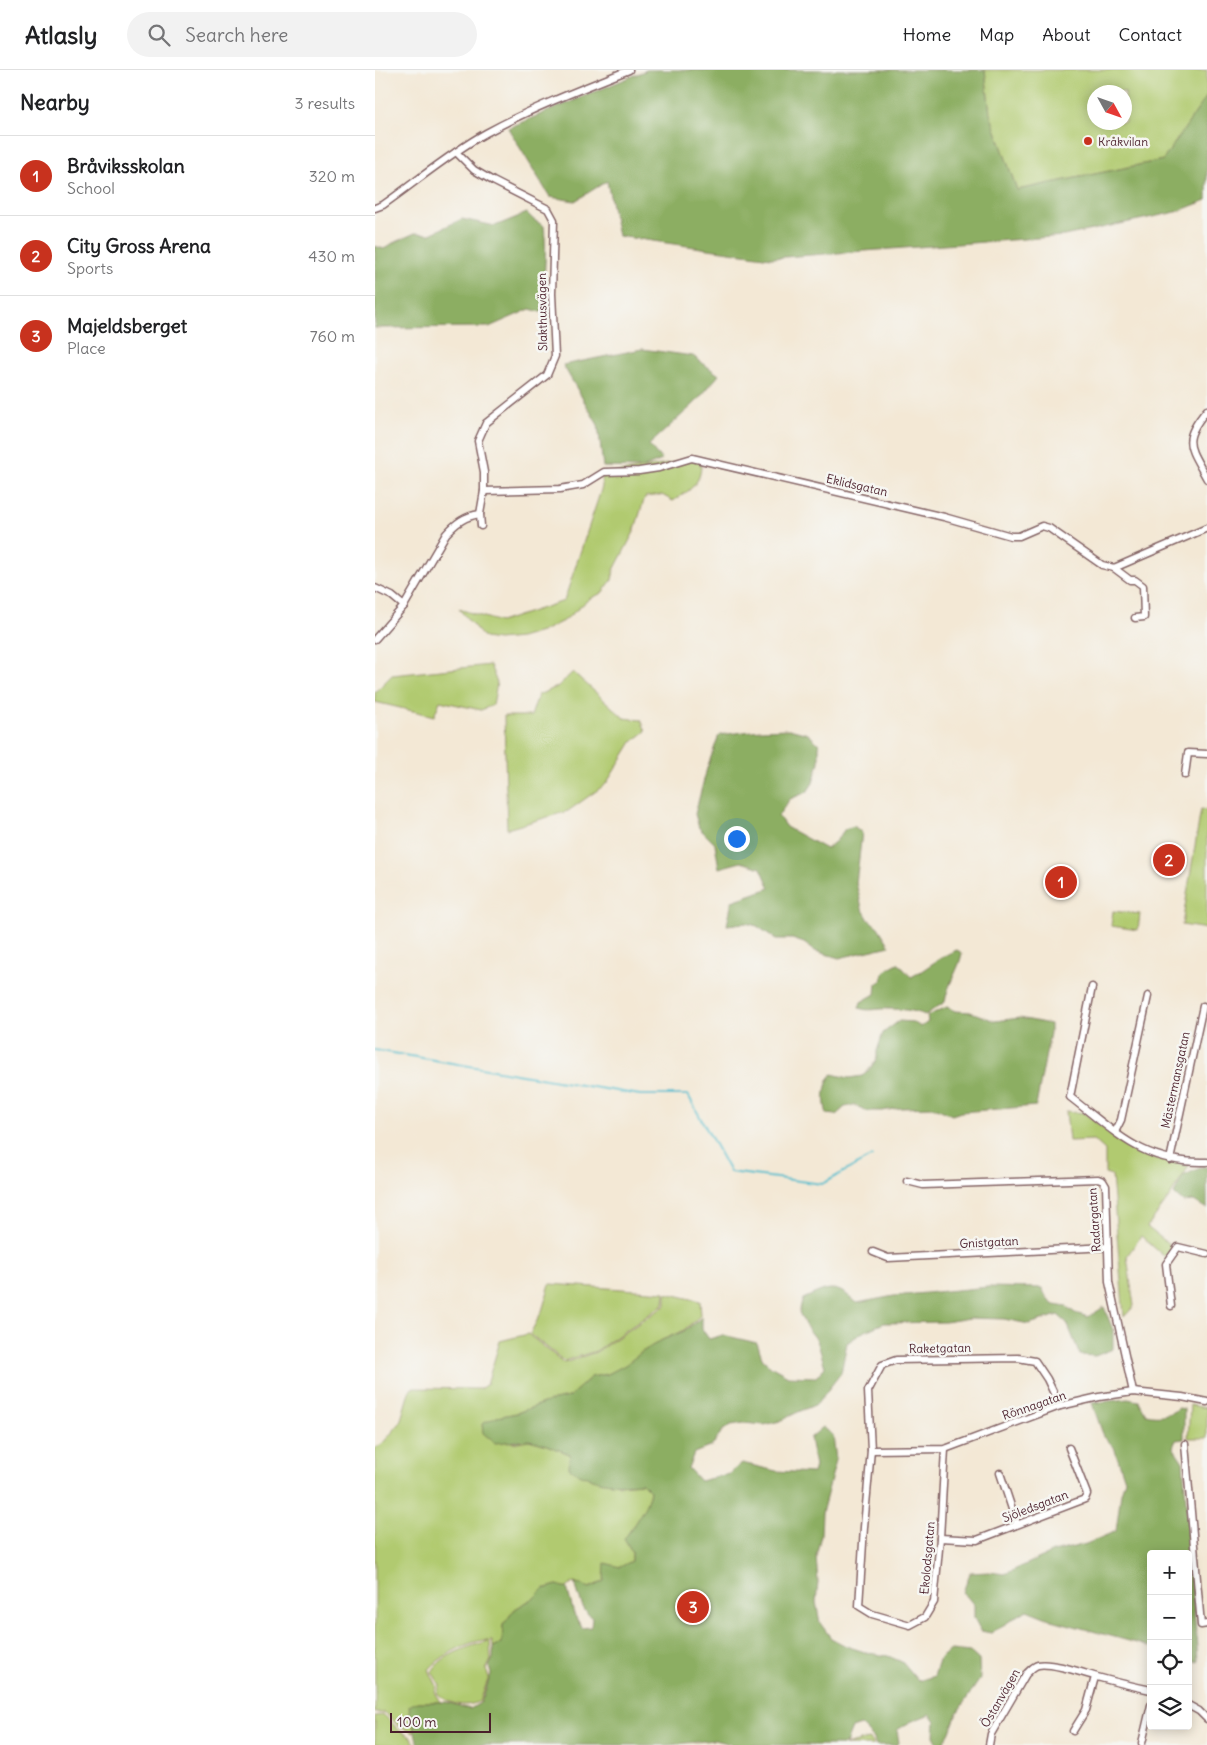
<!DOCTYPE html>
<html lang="en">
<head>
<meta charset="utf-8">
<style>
	:root { --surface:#fff; --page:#f2f2f2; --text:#202124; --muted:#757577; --line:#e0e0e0; --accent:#c8321e }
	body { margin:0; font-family:Delius,sans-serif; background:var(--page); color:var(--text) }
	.controls { position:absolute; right:15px; bottom:15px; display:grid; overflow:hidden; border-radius:5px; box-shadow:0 2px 12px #0003 }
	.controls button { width:45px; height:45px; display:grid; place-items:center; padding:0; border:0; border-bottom:1px solid var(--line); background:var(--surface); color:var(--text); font:25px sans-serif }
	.compass { position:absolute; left:712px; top:15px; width:45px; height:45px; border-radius:50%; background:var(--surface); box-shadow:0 2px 12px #0003; rotate:130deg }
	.scale { position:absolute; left:15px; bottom:12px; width:101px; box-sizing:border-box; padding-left:5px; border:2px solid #4a1f2b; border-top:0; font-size:14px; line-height:18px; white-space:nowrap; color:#4a1f2b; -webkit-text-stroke:4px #f6f6f2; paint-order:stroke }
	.you { position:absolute; left:361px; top:768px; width:18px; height:18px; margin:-12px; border:4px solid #fff; border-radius:50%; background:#1a73e8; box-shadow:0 0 0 8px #1a73e833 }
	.badge { display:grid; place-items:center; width:32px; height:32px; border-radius:50%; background:var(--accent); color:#fff; font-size:16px; font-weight:700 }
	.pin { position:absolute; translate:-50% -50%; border:2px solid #fff; box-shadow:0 1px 5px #0006 }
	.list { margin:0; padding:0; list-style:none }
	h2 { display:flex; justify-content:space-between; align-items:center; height:65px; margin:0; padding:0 20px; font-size:21px }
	h2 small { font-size:16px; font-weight:400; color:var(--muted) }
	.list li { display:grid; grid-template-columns:32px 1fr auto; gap:15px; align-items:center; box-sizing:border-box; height:80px; padding:0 20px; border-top:1px solid var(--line) }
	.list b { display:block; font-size:19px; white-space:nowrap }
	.list p { margin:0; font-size:16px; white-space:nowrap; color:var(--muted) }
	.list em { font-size:16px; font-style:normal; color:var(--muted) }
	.icon { flex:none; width:28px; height:28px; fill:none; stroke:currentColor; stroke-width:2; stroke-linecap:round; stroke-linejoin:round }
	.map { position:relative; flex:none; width:832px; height:1675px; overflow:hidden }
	header { display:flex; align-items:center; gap:30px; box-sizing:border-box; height:70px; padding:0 25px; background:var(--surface); border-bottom:1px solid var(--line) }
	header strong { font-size:24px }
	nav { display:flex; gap:28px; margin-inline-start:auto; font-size:18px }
	.search { width:350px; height:45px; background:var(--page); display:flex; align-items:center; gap:12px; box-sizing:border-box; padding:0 18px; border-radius:28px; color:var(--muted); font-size:19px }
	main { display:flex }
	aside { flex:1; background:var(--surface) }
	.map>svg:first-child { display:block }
	.green { fill:#b1ca6f; stroke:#7e744d; fill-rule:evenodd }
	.forest { fill:#8cae62; stroke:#6b6646 }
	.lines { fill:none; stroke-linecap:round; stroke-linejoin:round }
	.stream { stroke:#53bece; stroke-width:2 }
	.street-casing { stroke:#856566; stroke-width:9 }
	.street { stroke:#fff; stroke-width:6 }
	.poi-dot { fill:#c8321e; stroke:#f6f6f2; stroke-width:2 }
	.labels { text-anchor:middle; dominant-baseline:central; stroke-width:5; stroke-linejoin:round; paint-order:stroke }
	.poi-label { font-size:12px; fill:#4a1f2b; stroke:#f6f6f2; text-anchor:start }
	.street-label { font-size:12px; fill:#4a1f2b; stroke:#f6f6f2 }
</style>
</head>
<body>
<header>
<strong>Atlasly</strong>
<div class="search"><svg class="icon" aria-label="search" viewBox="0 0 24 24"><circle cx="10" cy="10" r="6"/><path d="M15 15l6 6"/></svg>Search here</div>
<nav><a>Home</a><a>Map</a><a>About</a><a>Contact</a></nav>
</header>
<main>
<aside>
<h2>Nearby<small>3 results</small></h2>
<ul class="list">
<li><span class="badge">1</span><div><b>Bråviksskolan</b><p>School</p></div><em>320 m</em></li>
<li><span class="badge">2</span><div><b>City Gross Arena</b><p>Sports</p></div><em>430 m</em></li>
<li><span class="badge">3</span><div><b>Majeldsberget</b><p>Place</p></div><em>760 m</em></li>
</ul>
</aside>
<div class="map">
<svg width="832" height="1675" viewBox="0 0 832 1675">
	<rect width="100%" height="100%" fill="#f6f6f2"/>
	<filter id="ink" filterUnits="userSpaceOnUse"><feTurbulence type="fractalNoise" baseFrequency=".02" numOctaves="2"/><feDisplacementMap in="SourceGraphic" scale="10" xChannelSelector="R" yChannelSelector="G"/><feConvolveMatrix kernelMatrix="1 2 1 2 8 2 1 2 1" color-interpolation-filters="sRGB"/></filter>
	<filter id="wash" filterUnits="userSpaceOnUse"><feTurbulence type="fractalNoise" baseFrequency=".0096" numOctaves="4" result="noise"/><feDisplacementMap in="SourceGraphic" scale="20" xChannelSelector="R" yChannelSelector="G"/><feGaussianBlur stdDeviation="1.12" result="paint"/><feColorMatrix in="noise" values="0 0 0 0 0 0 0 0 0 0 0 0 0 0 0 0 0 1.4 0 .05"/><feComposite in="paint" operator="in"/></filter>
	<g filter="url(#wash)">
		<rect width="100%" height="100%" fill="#f3e8d5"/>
		<g class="green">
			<path d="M610 0H832V26L788 90 642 120 615 44ZM720 22H750V52H720Z"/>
			<path d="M316 390 326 392C327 414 314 421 298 431L287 425 270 427 259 462 239 500 237 510 227 523 214 529 190 550 166 562 145 568 123 570 109 568 84 539 125 552 189 531 227 417V405Z"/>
			<path d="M115 595 122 613 118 635 106 640 65 631 59 646 0 632V622L17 605Z"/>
			<path d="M198 602 249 648 266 650 271 661 257 672 231 714 193 741 132 759 129 646H156L163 625 182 617Z"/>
			<path d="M826 739 832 740V859L807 855Z"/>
			<path d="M738 841 765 844 763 860 736 856Z"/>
			<path d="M691 1041 709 1043 753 1077 779 1088 814 1096 793 1129 772 1157 798 1177 790 1187 766 1166 752 1186 759 1236 749 1247 737 1106 730 1104V1080L719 1070 694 1071Z"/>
			<path d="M175 1214 290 1222 289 1234 221 1281 189 1291 155 1264 167 1241Z"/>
			<path d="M291 1223 325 1231 326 1245 309 1260 287 1270 267 1282 251 1295 233 1304 216 1307 194 1327 174 1331 142 1343 122 1347 137 1373 154 1370 169 1374 195 1384 244 1415 267 1413 275 1421 271 1438 250 1468 257 1482V1491L230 1506 229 1511 214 1518 199 1512 192 1518 182 1515 168 1519 159 1528 140 1539 128 1555 127 1573 118 1577 117 1571H115L116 1590 111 1600 114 1607 105 1631C90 1639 74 1634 62 1623L65 1615 57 1602C66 1584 96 1576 114 1571 99 1567 63 1587 54 1600L62 1616 60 1622 66 1632H42L34 1644 38 1652 39 1663 25 1657 10 1643H0V1378L7 1374 25 1353 34 1322 37 1318 105 1319 112 1314 125 1271 153 1264 189 1293 221 1282 291 1235Z"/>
			<path d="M815 1335 832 1338V1368H813Z"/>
			<path d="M9 1645 25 1661 36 1667 41 1675H0V1646Z"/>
			<path d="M494 1669 499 1675H470Z"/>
		</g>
		<g class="forest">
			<path d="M272 0H610L615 44 642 120 788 90 832 26V130L801 142 689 166 396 188 243 166 232 111 200 131 175 127 133 58Z"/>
			<path d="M152 143 159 150 169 156C173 185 167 214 169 243L155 239 114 257 0 258V176L9 179 18 173 40 163 55 164 87 149 120 156Z"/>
			<path d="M267 279 318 286 344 305 320 333 274 375 287 390 267 398 228 397 223 355 188 295Z"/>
			<path d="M414 659 433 664 444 674V692L438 713 432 722 415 729 403 746 411 757 451 779 461 771 470 759 479 756 487 763 481 813 487 838 494 850 503 857 515 876 464 888 440 881 429 873 417 869H401L382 856 371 853 352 855 357 831 395 818 386 798 366 792 344 798 340 774 324 758 320 744 332 698 344 665 385 660Z"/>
			<path d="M582 880 587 883C584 900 573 912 570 932L550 945C539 940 525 939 513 939 503 938 493 942 484 938L486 932 500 924 501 914 507 910C509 899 514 898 523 893L536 907C552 899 565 886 582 880Z"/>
			<path d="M572 937 580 941 596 942 620 951 645 948 675 954V963L661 1036 586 1042 577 1045 559 1037 525 1038 507 1041H492L479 1035 470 1037 461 1045 452 1044C448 1031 448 1016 457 1004L474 1008 487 1006 490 1004 498 995 502 988V981L508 963 524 951 538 952 546 957 553 952 552 946Z"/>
			<path d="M827 1097H832V1139L819 1131 808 1132 799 1124 808 1106Z"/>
			<path d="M613 1217 667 1218 672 1229 679 1235 692 1237 700 1243 713 1247 729 1237 738 1260V1279L720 1286 705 1285 692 1253 683 1245 654 1254 629 1249 595 1248 570 1252 509 1253 488 1262 472 1273 466 1303 442 1334 421 1343 405 1351 389 1355 369 1353 356 1355 347 1361 337 1376 319 1383 313 1398 325 1411 354 1404 367 1393 401 1401 438 1403 440 1396 435 1368 448 1357 458 1365 461 1390 447 1443 446 1465 441 1486 443 1512 441 1532 445 1553 456 1568 471 1576 493 1583 513 1586 527 1592 543 1611 559 1606 565 1588 576 1580 595 1582 604 1590 605 1609 582 1643 575 1662 568 1675H564L559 1666 560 1651 555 1644 535 1652 522 1660 524 1673 520 1675H501L495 1664 486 1655 477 1658 471 1673 467 1675H359L339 1670 293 1675H43C41 1667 40 1661 38 1653 37 1647 34 1643 34 1636L42 1632H71L95 1639 105 1633 108 1627 116 1604 114 1597 118 1588V1577L127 1573 128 1555 140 1539 159 1528 168 1519 182 1515 192 1518 199 1544 207 1558 216 1557 217 1548C205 1539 205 1525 199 1512L215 1518 229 1511 230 1493 245 1497 257 1491V1482L249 1468C255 1463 257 1457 261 1451 269 1438 271 1437 275 1421L267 1413C239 1415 217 1413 194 1398L195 1384 169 1374 154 1370 120 1373 108 1363 107 1354 122 1347 142 1343 174 1331 194 1327 216 1307 233 1304 250 1295 267 1282 287 1270 309 1261 327 1247V1259L334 1269 348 1265 382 1273 388 1290 397 1297 413 1306 441 1307 450 1297 442 1270 430 1255 424 1242 428 1229C454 1217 460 1213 482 1233L519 1226Z"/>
			<path d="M753 1329 764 1331 771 1344C783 1347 795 1345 804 1338L809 1339V1369L801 1370 798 1377 808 1392 823 1592 813 1589V1484H776V1577L677 1550 652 1540 616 1563 606 1561 599 1548V1535L588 1522 595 1503 614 1502 630 1504 678 1482 711 1474 741 1461 746 1423 750 1410 739 1377 729 1367 717 1333Z"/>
		</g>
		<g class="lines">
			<path class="stream" d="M0 980 265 1025H313L355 1102 447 1114 497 1086"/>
		</g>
	</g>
	<g filter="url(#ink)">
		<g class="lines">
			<defs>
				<g id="street">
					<path d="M81 82 99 100 118 111 173 139 179 150 177 224 180 286 172 305 111 353 103 371 109 402V421L105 444 106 456"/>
					<path d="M0 138 8 135C42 111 75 83 111 63 157 38 206 19 254 0"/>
					<path d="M832 340C805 372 815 377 832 409"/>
					<path d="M109 421 185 419 208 415 229 402 264 401 284 398 317 388 569 447 636 466H644L667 456 674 458 727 495 739 498 832 458"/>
					<path d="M739 498 755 510H760L768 516 769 547 760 548"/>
					<path d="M0 518 17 526 29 536"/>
					<path d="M0 569 29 536 71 464C81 453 90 446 105 444"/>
					<path d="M810 705 813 683 832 684"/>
					<path d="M717 917 695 1027C742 1063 768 1094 832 1092"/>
					<path d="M740 1062 746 1050 773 926"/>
					<path d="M795 1090 828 936"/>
					<path d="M532 1111 548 1115 723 1109 728 1111 731 1116 734 1212 758 1322"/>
					<path d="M498 1182 513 1188 733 1177"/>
					<path d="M796 1236 791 1194 803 1177 832 1184"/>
					<path d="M810 1374 826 1555 832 1554"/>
					<path d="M570 1379 565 1468 559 1532 550 1547 535 1555 497 1544 484 1536 489 1457 496 1380 493 1321 507 1295 521 1290 643 1288 660 1291 672 1309 685 1336"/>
					<path d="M496 1380 570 1379 685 1336 724 1327 758 1322 807 1327 832 1332"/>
					<path d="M625 1403 642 1454"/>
					<path d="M565 1468 602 1470 710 1429 712 1424 694 1378"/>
					<path d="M813 1635 824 1641 832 1649"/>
					<path d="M698 1661 711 1640 720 1607"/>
					<path d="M767 1673 776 1635"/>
					<path d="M614 1675 616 1664 651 1604C655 1601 658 1596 663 1595 677 1592 708 1603 722 1607 740 1612 757 1616 776 1620"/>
				</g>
			</defs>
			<use href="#street" class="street-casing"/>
			<use href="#street" class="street"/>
		</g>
	</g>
	<circle class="poi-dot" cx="713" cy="71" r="5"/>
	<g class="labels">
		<g class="poi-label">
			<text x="723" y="71">Kråkvilan</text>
		</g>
		<g class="street-label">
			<text transform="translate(167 242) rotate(-91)">Slakthusvägen</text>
			<text transform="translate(482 415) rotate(13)">Eklidsgatan</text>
			<text transform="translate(800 1010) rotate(-78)">Mästermansgatan</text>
			<text transform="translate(719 1150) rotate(-94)">Radargatan</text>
			<text transform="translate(614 1172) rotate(-3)">Gnistgatan</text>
			<text transform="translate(565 1278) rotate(-1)">Raketgatan</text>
			<text transform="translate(659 1335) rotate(-19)">Rönnagatan</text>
			<text transform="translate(660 1436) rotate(-21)">Sjöledsgatan</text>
			<text transform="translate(552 1488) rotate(-85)">Ekolodsgatan</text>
			<text transform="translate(625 1628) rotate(-60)">Östanvägen</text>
		</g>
	</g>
</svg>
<div class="controls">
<button>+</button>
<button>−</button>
<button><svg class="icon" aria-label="locate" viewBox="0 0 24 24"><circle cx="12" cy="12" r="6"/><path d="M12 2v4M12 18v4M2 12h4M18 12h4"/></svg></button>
<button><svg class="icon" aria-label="layers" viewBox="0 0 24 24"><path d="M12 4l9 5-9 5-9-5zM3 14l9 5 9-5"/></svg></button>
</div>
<svg class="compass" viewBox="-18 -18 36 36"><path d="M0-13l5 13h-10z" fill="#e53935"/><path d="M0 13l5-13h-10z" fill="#757577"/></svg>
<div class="scale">100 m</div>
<div class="you"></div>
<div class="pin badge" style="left:686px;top:812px">1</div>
<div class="pin badge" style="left:794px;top:790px">2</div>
<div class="pin badge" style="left:318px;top:1537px">3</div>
</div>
</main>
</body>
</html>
